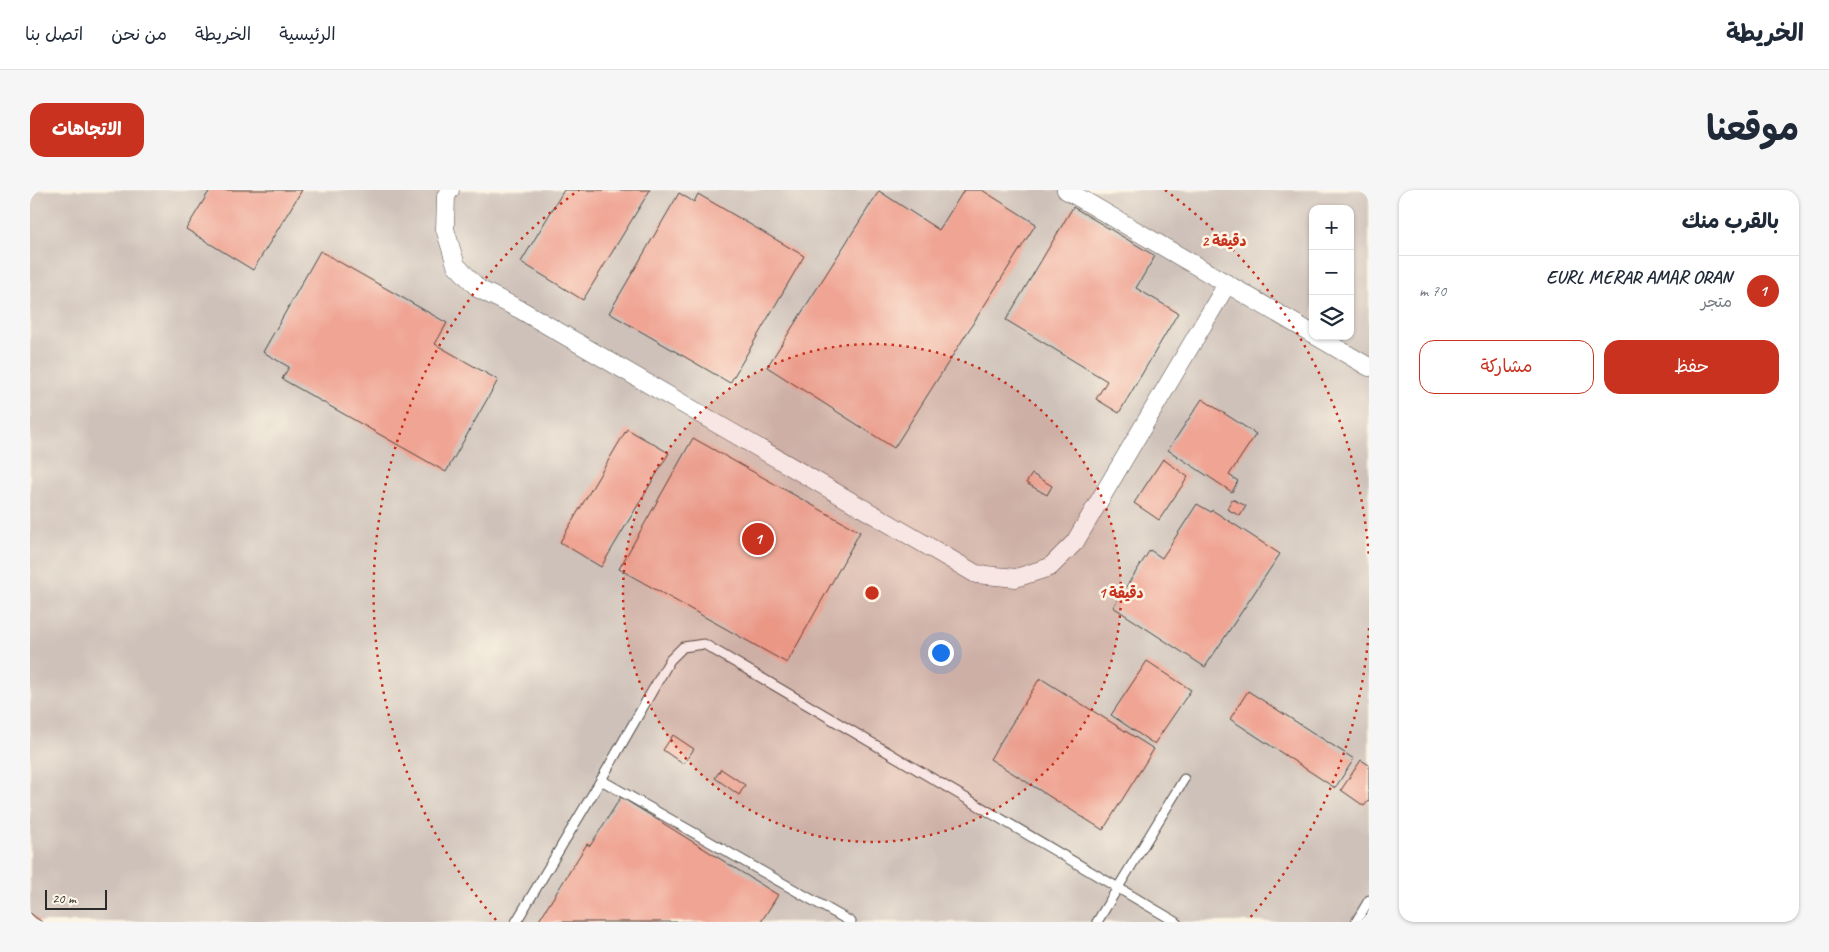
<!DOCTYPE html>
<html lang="ar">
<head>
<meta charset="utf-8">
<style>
	:root { --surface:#fff; --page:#f6f6f7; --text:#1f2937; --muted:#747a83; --line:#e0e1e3; --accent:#c8321e }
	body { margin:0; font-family:Caveat,"Playpen Sans Arabic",sans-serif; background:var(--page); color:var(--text); direction:rtl }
	.controls { position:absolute; right:15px; top:15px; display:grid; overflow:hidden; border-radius:10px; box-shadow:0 1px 4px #0004 }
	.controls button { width:45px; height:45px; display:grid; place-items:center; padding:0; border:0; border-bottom:1px solid var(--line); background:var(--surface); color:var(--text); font:25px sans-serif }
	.scale { position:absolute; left:15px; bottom:12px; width:62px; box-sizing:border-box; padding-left:5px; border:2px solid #2b2b2b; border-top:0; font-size:14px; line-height:18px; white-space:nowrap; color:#2b2b2b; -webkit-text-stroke:4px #fcf5e5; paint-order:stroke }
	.you { position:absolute; left:910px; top:462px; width:18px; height:18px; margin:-12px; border:4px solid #fff; border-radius:50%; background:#1a73e8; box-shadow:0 0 0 8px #1a73e833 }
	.badge { display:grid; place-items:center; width:32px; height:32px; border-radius:50%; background:var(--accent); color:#fff; font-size:16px; font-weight:700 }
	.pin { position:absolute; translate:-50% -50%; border:2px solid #fff; box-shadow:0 1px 5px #0006 }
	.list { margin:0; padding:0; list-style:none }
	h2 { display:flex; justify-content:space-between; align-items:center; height:65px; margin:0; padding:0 20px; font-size:21px }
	h2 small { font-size:16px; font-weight:400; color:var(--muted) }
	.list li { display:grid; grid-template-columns:32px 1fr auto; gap:15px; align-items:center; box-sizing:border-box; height:70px; padding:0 20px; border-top:1px solid var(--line) }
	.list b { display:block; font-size:19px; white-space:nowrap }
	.list p { margin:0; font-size:16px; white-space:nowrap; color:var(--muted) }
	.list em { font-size:16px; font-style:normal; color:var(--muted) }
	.actions { display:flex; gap:10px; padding:15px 20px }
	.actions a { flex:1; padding:11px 0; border:1px solid var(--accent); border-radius:15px; text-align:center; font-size:18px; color:var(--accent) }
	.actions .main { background:var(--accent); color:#fff }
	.icon { flex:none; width:28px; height:28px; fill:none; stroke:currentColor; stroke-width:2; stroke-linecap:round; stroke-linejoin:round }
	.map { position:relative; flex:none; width:1339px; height:732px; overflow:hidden; direction:ltr; border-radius:15px }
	header { display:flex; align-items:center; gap:30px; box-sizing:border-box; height:70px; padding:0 25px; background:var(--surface); border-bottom:1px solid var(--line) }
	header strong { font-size:24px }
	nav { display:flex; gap:28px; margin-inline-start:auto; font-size:18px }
	.intro { display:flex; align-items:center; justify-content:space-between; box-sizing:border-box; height:120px; padding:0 30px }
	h1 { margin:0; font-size:35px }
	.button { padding:12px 22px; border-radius:15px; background:var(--accent); color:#fff; font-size:18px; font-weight:700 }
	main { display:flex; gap:30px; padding:0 30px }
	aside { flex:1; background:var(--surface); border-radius:15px; box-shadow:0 1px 4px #0004 }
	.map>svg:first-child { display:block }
	.industrial { fill:#cec1b9; fill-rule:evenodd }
	.building { fill:#f0a594 }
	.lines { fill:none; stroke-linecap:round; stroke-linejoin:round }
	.lane-casing { stroke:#4a4743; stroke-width:11 }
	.street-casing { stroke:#4a4743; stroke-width:19 }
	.lane { stroke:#fff; stroke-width:9 }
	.street { stroke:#fff; stroke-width:18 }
	.ring { fill:none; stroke:#c8321e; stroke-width:2.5; stroke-dasharray:2.5 5 }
	.centre { fill:#c8321e; stroke:#fcf5e5; stroke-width:2.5 }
	.ring-label { font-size:15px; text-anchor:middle; font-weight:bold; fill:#c8321e; stroke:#fcf5e5; stroke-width:5; stroke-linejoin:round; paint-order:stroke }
</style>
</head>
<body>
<header>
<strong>الخريطة</strong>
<nav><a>الرئيسية</a><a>الخريطة</a><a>من نحن</a><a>اتصل بنا</a></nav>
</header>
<div class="intro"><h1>موقعنا</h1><a class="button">الاتجاهات</a></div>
<main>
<aside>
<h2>بالقرب منك<small></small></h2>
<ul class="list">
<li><span class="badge">1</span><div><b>EURL MERAR AMAR ORAN</b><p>متجر</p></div><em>70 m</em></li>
</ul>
<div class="actions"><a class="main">حفظ</a><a>مشاركة</a></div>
</aside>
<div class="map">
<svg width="1339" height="732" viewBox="0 0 1339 732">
	<rect width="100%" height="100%" fill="#fcf5e5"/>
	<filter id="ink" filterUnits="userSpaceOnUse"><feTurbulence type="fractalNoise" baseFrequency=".02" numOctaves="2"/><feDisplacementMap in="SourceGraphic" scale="10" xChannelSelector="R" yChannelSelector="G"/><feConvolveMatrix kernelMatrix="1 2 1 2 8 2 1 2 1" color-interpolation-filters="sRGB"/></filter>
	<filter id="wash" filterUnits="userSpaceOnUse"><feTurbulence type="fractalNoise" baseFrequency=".0096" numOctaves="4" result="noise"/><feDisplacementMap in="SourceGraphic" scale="20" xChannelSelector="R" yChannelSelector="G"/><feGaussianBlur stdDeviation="1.12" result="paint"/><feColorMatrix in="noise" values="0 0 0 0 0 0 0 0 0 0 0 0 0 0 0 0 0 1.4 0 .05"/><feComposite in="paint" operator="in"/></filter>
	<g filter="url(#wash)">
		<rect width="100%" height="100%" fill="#f7e6ce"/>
		<path class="industrial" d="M0 0H1339V732H0ZM1283 19H1320V146H1283Z"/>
		<g id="blocks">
			<g class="building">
				<path d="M180 0H272L223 80 156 39Z"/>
				<path d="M534 0H620L553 110 491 72Z"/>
				<path d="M934 0H952L1006 34 864 258 737 177 849 1 909 40Z"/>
				<path d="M649 3 664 12 668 4 774 66 700 193 579 123Z"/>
				<path d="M1043 17 1125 66 1106 98 1148 123 1089 223 1066 209 1077 191 976 130Z"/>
				<path d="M290 61 417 133 405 154 468 190 416 282 252 189 259 177 233 162Z"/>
				<path d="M1172 209 1226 244 1199 285 1208 291 1202 302 1138 260Z"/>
				<path d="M597 239 639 263 571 377 530 352Z"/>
				<path d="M663 248 830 342 757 473 589 379Z"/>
				<path d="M1133 269 1158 287 1129 330 1104 313Z"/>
				<path d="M1002 284 1022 296 1017 305 996 293Z"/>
				<path d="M1202 309 1216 316 1210 326 1197 319Z"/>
				<path d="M1167 314 1181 322 1182 320 1250 364 1175 477 1083 417 1120 360 1132 368Z"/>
				<path d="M1117 471 1161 500 1124 554 1081 525Z"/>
				<path d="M1010 488 1124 559 1073 640 960 569Z"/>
				<path d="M1218 501 1324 569 1305 598 1200 529Z"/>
				<path d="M643 545 664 559 653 574 633 560Z"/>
				<path d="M1331 570 1339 575V610L1334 616 1311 600Z"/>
				<path d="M691 579 715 595 709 605 685 588Z"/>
				<path d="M591 607 748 705 731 732H508L557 654 560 656Z"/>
				<path d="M0 723 12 732H0Z"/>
			</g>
		</g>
	</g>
	<g filter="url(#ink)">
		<use href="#blocks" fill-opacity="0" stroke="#4a4743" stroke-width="1"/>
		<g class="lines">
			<defs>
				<g id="lane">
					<path d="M571 590 640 470 653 457 674 454 1146 732"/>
					<path d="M486 732 571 590 821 732"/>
					<path d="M1067 732 1154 589"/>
					<path d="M1326 732 1339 710"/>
				</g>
				<g id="street">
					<path d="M420 0 416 6 415 39 426 75 449 99 491 120 946 384 986 388 1020 377 1045 352 1197 94"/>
					<path d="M1036 0 1283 144"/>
					<path d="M1286 146 1339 177"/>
				</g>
			</defs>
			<use href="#lane" class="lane-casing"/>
			<use href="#street" class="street-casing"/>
			<use href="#lane" class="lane"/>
			<use href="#street" class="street"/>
		</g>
	</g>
	<circle cx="842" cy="403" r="249" fill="#c8321e" fill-opacity=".12"/>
	<g class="ring">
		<circle cx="842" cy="403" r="249"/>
		<path d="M1339 438A498 498 0 0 1 1218 730M466 730A498 498 0 0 1 549 0M1135 0A498 498 0 0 1 1339 368"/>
	</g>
	<circle cx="842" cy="403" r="8" class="centre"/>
	<g class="ring-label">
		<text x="1194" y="56">2 دقيقة</text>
		<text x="1091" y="408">1 دقيقة</text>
	</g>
</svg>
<div class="controls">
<button>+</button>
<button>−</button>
<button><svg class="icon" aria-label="layers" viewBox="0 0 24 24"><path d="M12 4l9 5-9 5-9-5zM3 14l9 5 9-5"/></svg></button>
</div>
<div class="scale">20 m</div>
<div class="you"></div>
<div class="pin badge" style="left:728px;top:349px">1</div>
</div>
</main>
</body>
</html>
